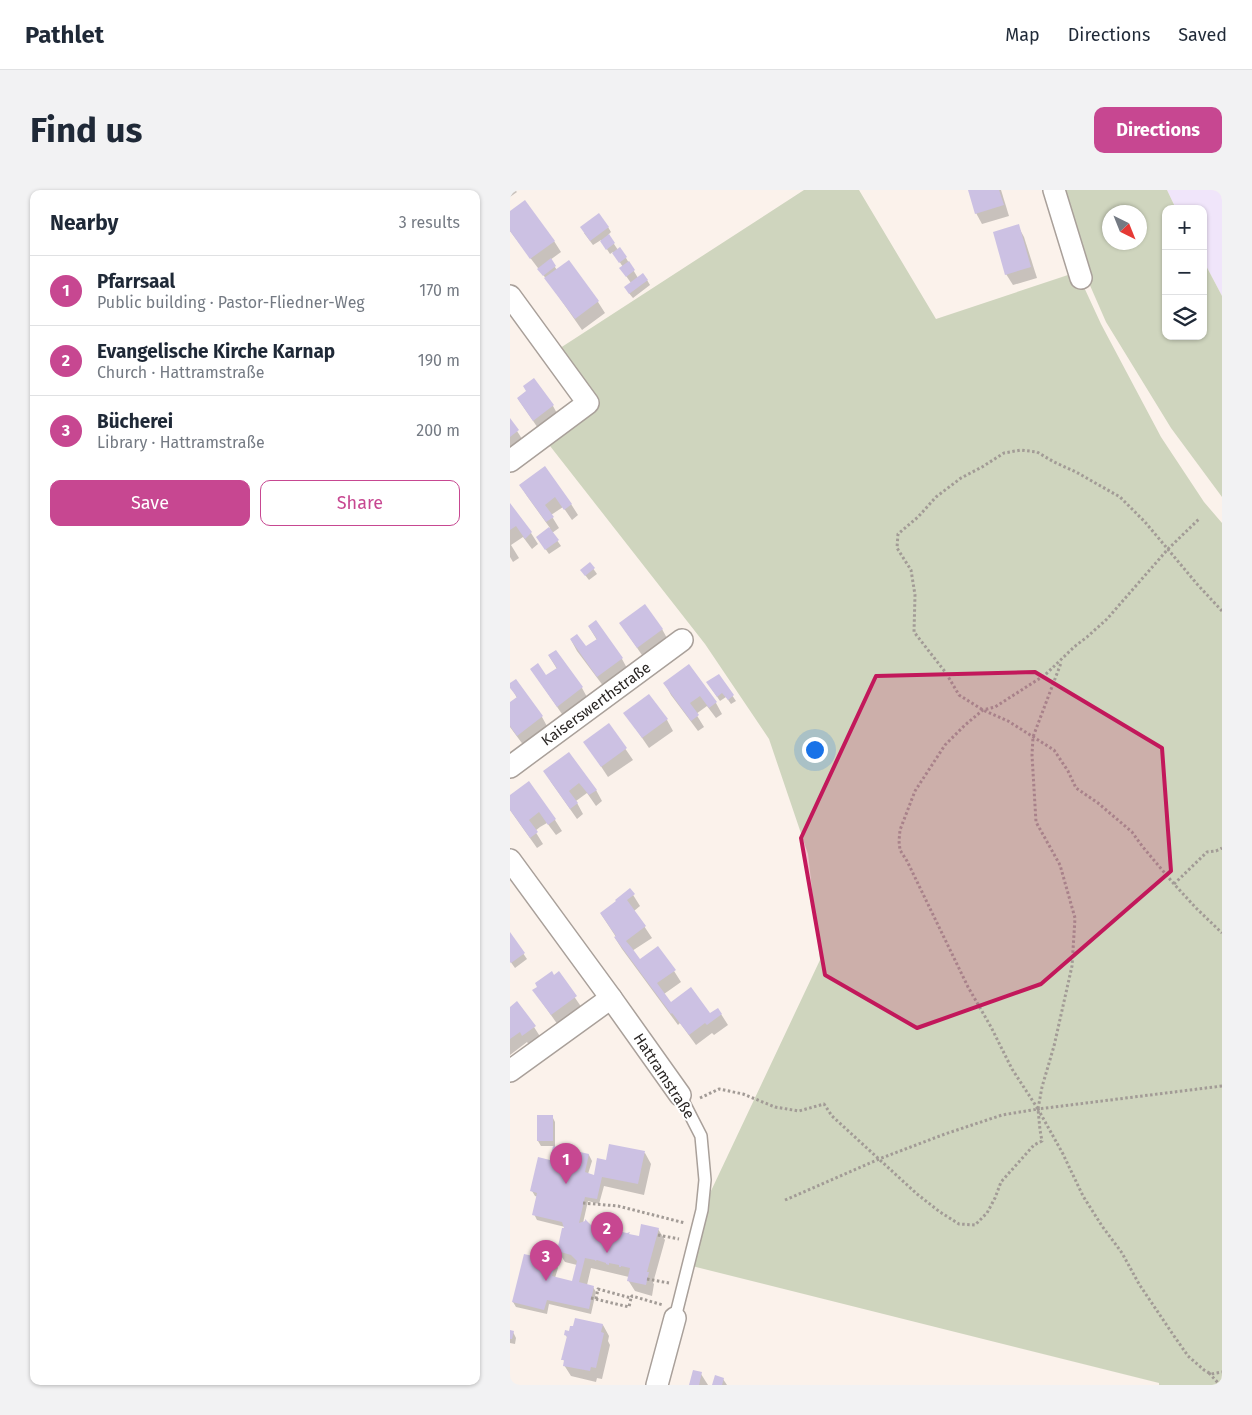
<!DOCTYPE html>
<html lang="en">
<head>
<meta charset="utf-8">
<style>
	:root { --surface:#fff; --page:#f2f2f3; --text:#1f2937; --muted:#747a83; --line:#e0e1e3; --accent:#c74791 }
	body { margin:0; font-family:"Fira Sans",sans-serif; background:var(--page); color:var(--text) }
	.controls { position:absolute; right:15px; top:15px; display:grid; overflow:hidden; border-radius:10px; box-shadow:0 1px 4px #0004 }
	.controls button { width:45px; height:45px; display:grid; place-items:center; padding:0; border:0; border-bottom:1px solid var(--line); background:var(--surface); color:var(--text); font:25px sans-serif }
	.compass { position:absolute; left:592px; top:15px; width:45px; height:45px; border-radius:50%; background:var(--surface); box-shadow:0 1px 4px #0004; rotate:137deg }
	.you { position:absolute; left:304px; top:559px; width:18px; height:18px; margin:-12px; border:4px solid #fff; border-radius:50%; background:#1a73e8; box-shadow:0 0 0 8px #1a73e833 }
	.badge { display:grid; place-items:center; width:32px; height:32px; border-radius:50%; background:var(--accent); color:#fff; font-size:16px; font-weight:700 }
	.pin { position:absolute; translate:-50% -41px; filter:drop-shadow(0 1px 2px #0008) }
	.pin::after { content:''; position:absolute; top:26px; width:18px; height:15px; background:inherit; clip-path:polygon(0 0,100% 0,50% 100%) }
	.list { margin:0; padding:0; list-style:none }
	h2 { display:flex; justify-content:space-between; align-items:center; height:65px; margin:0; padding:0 20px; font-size:21px }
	h2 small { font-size:16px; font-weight:400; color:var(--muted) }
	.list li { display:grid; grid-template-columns:32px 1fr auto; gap:15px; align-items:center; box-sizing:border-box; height:70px; padding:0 20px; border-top:1px solid var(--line) }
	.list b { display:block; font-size:19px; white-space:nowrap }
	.list p { margin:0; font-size:16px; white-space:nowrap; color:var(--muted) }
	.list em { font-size:16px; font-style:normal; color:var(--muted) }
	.actions { display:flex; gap:10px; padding:15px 20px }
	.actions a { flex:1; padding:11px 0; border:1px solid var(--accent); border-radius:10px; text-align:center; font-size:18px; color:var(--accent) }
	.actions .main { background:var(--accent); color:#fff }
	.icon { flex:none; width:28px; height:28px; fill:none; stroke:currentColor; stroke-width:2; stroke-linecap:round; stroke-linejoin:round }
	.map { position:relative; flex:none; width:712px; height:1195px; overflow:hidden; border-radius:10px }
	header { display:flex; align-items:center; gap:30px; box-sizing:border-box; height:70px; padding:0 25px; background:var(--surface); border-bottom:1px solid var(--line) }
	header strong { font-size:24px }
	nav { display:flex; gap:28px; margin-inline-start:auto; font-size:18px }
	.intro { display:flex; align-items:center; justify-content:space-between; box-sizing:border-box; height:120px; padding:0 30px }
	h1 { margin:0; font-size:35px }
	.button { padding:12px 22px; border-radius:10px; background:var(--accent); color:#fff; font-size:18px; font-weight:700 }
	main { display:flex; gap:30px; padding:0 30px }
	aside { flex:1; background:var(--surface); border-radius:10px; box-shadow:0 1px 4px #0004 }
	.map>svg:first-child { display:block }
	.commercial { fill:#f0e5fa }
	.green { fill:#cfd5be; fill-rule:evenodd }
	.shadow { fill:#0003 }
	.building { fill:#ccc1e3 }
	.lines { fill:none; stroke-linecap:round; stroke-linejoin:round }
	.lane-casing { stroke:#a9a09a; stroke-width:14 }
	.street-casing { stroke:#a9a09a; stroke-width:24 }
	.path { stroke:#a29b96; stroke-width:3; stroke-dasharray:2.5 2.5; stroke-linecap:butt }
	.lane { stroke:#fff; stroke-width:11 }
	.street { stroke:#fff; stroke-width:21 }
	.marked { fill:#c2185b; fill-opacity:0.2; stroke:#c2185b; stroke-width:4; stroke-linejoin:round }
	.labels { text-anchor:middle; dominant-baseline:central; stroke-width:4; stroke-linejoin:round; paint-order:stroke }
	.street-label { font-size:15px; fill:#292523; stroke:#fff }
</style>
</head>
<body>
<header>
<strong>Pathlet</strong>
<nav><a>Map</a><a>Directions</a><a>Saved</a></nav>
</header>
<div class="intro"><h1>Find us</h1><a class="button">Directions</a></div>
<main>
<aside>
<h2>Nearby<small>3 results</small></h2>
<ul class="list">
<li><span class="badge">1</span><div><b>Pfarrsaal</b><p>Public building · Pastor-Fliedner-Weg</p></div><em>170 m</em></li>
<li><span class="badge">2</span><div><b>Evangelische Kirche Karnap</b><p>Church · Hattramstraße</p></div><em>190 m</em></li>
<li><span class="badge">3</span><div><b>Bücherei</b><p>Library · Hattramstraße</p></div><em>200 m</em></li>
</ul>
<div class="actions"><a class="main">Save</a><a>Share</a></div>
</aside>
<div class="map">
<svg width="712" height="1195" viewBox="0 0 712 1195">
	<rect width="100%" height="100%" fill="#fbf2eb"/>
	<path class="commercial" d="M657 0H712V106L693 70V19H666Z"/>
	<g class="green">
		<path d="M294 0H349L426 129 567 82 591 134 651 247 694 312 712 333V1195H649V1193L178 1075 192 1020 310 770 298 664 259 549 195 454 33 247 81 215 44 162Z"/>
		<path d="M549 0H657L666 19H656V146H693V70L712 106V307L661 238 596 132 575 84ZM600 22H630V52H600Z"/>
	</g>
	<g class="shadow">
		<path d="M0 0H5L7 2 0 7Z"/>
		<path d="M459 0H491L499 26 472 34 466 23Z"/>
		<path d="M0 22 44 51 51 62 40 70 47 80 59 72 88 112 95 123 72 140 37 90 0 41Z"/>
		<path d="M508 36 514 47 527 88 503 95 496 84Z"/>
		<path d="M98 37 101 42 98 45 108 60 116 68 128 88 137 90 140 95 123 108 118 102 121 93 114 83 113 77 103 62 100 64 91 50 83 55 74 43Z"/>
		<path d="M24 190 43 216 49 227 30 241 8 209 18 202Z"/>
		<path d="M0 230 14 252 0 262Z"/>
		<path d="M35 278 61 314 68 325 62 330 53 317 41 325 49 338 42 343 51 356 39 364 27 347 40 338 17 306 10 295Z"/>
		<path d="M0 315 21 343 28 354 22 359 13 347 1 355 9 368 3 372 0 367Z"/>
		<path d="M80 374 87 384 79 390 75 385Z"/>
		<path d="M85 432 112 469 118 480 94 497 67 461 61 450 76 458 87 450 79 437Z"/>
		<path d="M110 433 152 439 158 450 134 468Z"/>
		<path d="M45 461 72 498 78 509 54 527 21 479 36 487 47 479 39 466Z"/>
		<path d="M179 476 206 513 212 524 206 528 197 516 186 524 194 537 188 541 161 505 155 494Z"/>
		<path d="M209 486 226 511 221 514 216 507 210 511 201 498Z"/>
		<path d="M5 491 32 527 38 538 14 556 0 537V513L7 508 0 495Z"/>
		<path d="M115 523 157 530 163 541 139 558Z"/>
		<path d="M99 535 123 570 98 587 75 552Z"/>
		<path d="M59 564 86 600 92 611 86 616 77 603 66 611 73 624 67 629 41 592 35 581Z"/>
		<path d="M19 593 45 630 52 641 46 645 37 633 30 637 25 641 33 654 27 658 0 620V607Z"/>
		<path d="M120 700 130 716 124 721 142 748 122 761 129 771 164 781 171 792 154 804 161 814 200 825 211 824 218 835 204 845 202 843 186 855 170 833 168 835 112 759 105 748 106 747 91 724Z"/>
		<path d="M0 744 17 769 5 778 0 771Z"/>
		<path d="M48 783 72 818 48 835 24 801Z"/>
		<path d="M0 818 24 837 31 848 20 856 17 852 0 865Z"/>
		<path d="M42 926 45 932V958L79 965 82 971 78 984 85 986 97 971 135 963 141 974 134 1005 94 996 89 1014 78 1011 73 1033 81 1037 130 1048 148 1039 155 1050 143 1093 144 1094 142 1106 125 1101 118 1090 119 1087 81 1078 77 1095 83 1097 86 1102 81 1124 39 1114 37 1124 6 1117 3 1112 45 1073 48 1078 45 1088 63 1092 67 1075 55 1072 48 1061 59 1038 27 1030 24 1024 28 1007 25 1006 22 1001 41 971 44 956H31L28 951Z"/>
		<path d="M93 1135 99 1146 98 1151 100 1155 92 1189 87 1188 86 1192 61 1186 54 1175 55 1173 53 1169 58 1149 55 1144Z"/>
		<path d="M0 1142H3L6 1148 5 1154 0 1153Z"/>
		<path d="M191 1184 198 1195H180Z"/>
		<path d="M213 1189 217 1195H204Z"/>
	</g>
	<g class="building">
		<path d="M458 0H489L494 15 465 24Z"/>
		<path d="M15 10 45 51 20 69 0 41V21Z"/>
		<path d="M89 23 99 37 80 51 70 37Z"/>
		<path d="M509 34 521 77 495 85 483 42Z"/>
		<path d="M99 44 105 53 96 60 90 51Z"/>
		<path d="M110 57 117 67 109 73 102 63Z"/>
		<path d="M41 68 46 76 33 86 27 79Z"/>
		<path d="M59 70 89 111 65 129 34 88Z"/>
		<path d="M119 71 125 80 116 87 109 78Z"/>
		<path d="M133 83 138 90 119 104 114 97Z"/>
		<path d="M24 188 44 215 23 231 7 208 16 201 13 196Z"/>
		<path d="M0 228 9 240 0 247Z"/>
		<path d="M35 276 62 314 54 320 45 307 35 315 44 327 36 332 9 295Z"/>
		<path d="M0 313 22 342 15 349 6 336 0 340Z"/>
		<path d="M39 337 49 350 35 360 26 347Z"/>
		<path d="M80 372 85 378 75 386 70 380Z"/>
		<path d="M135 414 153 439 127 458 109 433Z"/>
		<path d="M86 430 113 468 87 487 60 449 67 444 76 456 87 449 78 436Z"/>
		<path d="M46 460 73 497 47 517 20 479 28 473 36 485 47 478 38 465Z"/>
		<path d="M179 474 207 512 199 518 190 506 180 513 189 525 181 531 153 493Z"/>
		<path d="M209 484 224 505 218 510 212 503 207 507 196 492Z"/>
		<path d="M6 489 33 526 7 546 0 536V512L7 507 0 498V493Z"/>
		<path d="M139 504 158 529 132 548 113 523Z"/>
		<path d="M99 533 117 558 91 577 73 552Z"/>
		<path d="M59 562 87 600 79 605 69 593 59 601 68 613 60 619 33 581Z"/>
		<path d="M19 591 46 629 38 635 29 622 19 630 28 642 20 648 0 620V605Z"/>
		<path d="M120 698 125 704 117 710 136 736 116 751 122 758 130 769 148 756 166 780 147 793 161 812 181 797 200 823 208 818 212 824 197 835 195 833 179 845 162 823 161 824 110 755 104 747 106 746 90 723 106 711 105 710Z"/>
		<path d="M0 742 15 763 1 773 0 772Z"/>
		<path d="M42 781 44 785 49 781 67 806 41 825 22 800 27 797 25 793Z"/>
		<path d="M7 811 26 836 12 846 10 842 0 849V817Z"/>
		<rect x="27" y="925" width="16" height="26"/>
		<path d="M99 954 135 961 128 994 92 987 87 1009 75 1007 69 1033 75 1031V1029L82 1036 105 1041V1039L107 1040V1041L117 1043 120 1042 119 1044 129 1046 131 1034 149 1038 137 1082H139L136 1095 117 1091 120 1078 111 1076V1077H109V1075L99 1073V1075L96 1074V1073L87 1070 85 1071V1070L75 1068 69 1092 84 1096 79 1119 37 1110 34 1120 2 1112 14 1064 46 1071 42 1086 62 1091 67 1071 61 1065 47 1061 52 1038H54L52 1032 22 1025 27 1003 20 1001 28 967 40 970 43 956 79 964 75 982 84 985 87 968 96 970Z"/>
		<path d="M65 1128 93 1134 91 1142 94 1143 86 1178 81 1177 80 1181 53 1176 54 1170H51L57 1146 54 1145 55 1140 59 1141 60 1136H63Z"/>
		<path d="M0 1140 4 1141 2 1149H0Z"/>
		<path d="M183 1180 192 1182 189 1195H179Z"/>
		<path d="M205 1185 214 1188 212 1195H202Z"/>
	</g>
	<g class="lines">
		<defs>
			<path id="lane" d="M165 1128 192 1020 195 990 191 946 170 905"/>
			<g id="street">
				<path d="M544 0 571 88"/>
				<path d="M0 106 78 213 0 271"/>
				<path d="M0 577 172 450"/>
				<path d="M0 670 101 808 170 905"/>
				<path d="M0 881 101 808"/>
				<path d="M147 1195 165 1128"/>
			</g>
		</defs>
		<use href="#lane" class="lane-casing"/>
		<use href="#street" class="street-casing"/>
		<g class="path">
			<path d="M712 421 687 394 635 332 610 307 566 282 544 272 527 262 511 260 494 263 472 277 451 288 426 307 408 327 388 344 387 358 401 380 405 405 404 442 436 483 449 505 473 520 498 531 544 560 558 581 566 598 588 613 622 642 632 656 664 694 686 718 712 743"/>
			<path d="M664 694 697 662 706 661 712 658"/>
			<path d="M712 896 528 919 553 964 573 1006 592 1036 612 1063 629 1094 662 1143 678 1166 694 1180 701 1184 712 1182"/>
			<path d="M190 908 209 899 233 904 265 917 289 921 314 914 322 926 407 1004 430 1022 449 1034 465 1035 477 1023 485 1008 491 992 524 955 532 951 530 940 528 919 532 897 544 856 562 776 565 728 550 675 526 632 522 565 523 547 551 473"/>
			<path d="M275 1010 369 969 435 944 492 925 528 919 502 879 481 837 458 797 397 671 390 660 389 651 390 640 405 601 435 555 455 535 473 520 485 517 535 485 564 457 577 447 597 429 658 359 690 328"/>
			<path d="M73 1013 108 1016 175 1033"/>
			<path d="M148 1045 169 1049"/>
			<path d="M137 1089 159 1093"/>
			<path d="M81 1108 119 1117 121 1108"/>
			<path d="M86 1109 88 1099 121 1108 122 1106 153 1115"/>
			<path d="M699 1183 710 1195"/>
		</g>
		<use href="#lane" class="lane"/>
		<use href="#street" class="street"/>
	</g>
	<path class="marked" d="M525 482 652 558 661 681 531 794 407 838 315 785 291 648 366 486Z"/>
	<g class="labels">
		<g class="street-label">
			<text transform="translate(86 514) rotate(-36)">Kaiserswerthstraße</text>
			<text transform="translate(154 886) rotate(57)">Hattramstraße</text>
		</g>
	</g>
</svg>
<div class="controls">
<button>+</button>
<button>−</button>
<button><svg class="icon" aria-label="layers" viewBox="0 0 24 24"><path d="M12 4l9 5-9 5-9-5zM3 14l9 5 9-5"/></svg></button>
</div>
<svg class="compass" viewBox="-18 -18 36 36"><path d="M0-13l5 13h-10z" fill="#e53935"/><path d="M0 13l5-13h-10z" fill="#747a83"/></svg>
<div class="you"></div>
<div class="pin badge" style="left:56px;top:994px">1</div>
<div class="pin badge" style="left:97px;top:1063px">2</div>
<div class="pin badge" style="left:36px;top:1091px">3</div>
</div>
</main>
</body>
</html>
